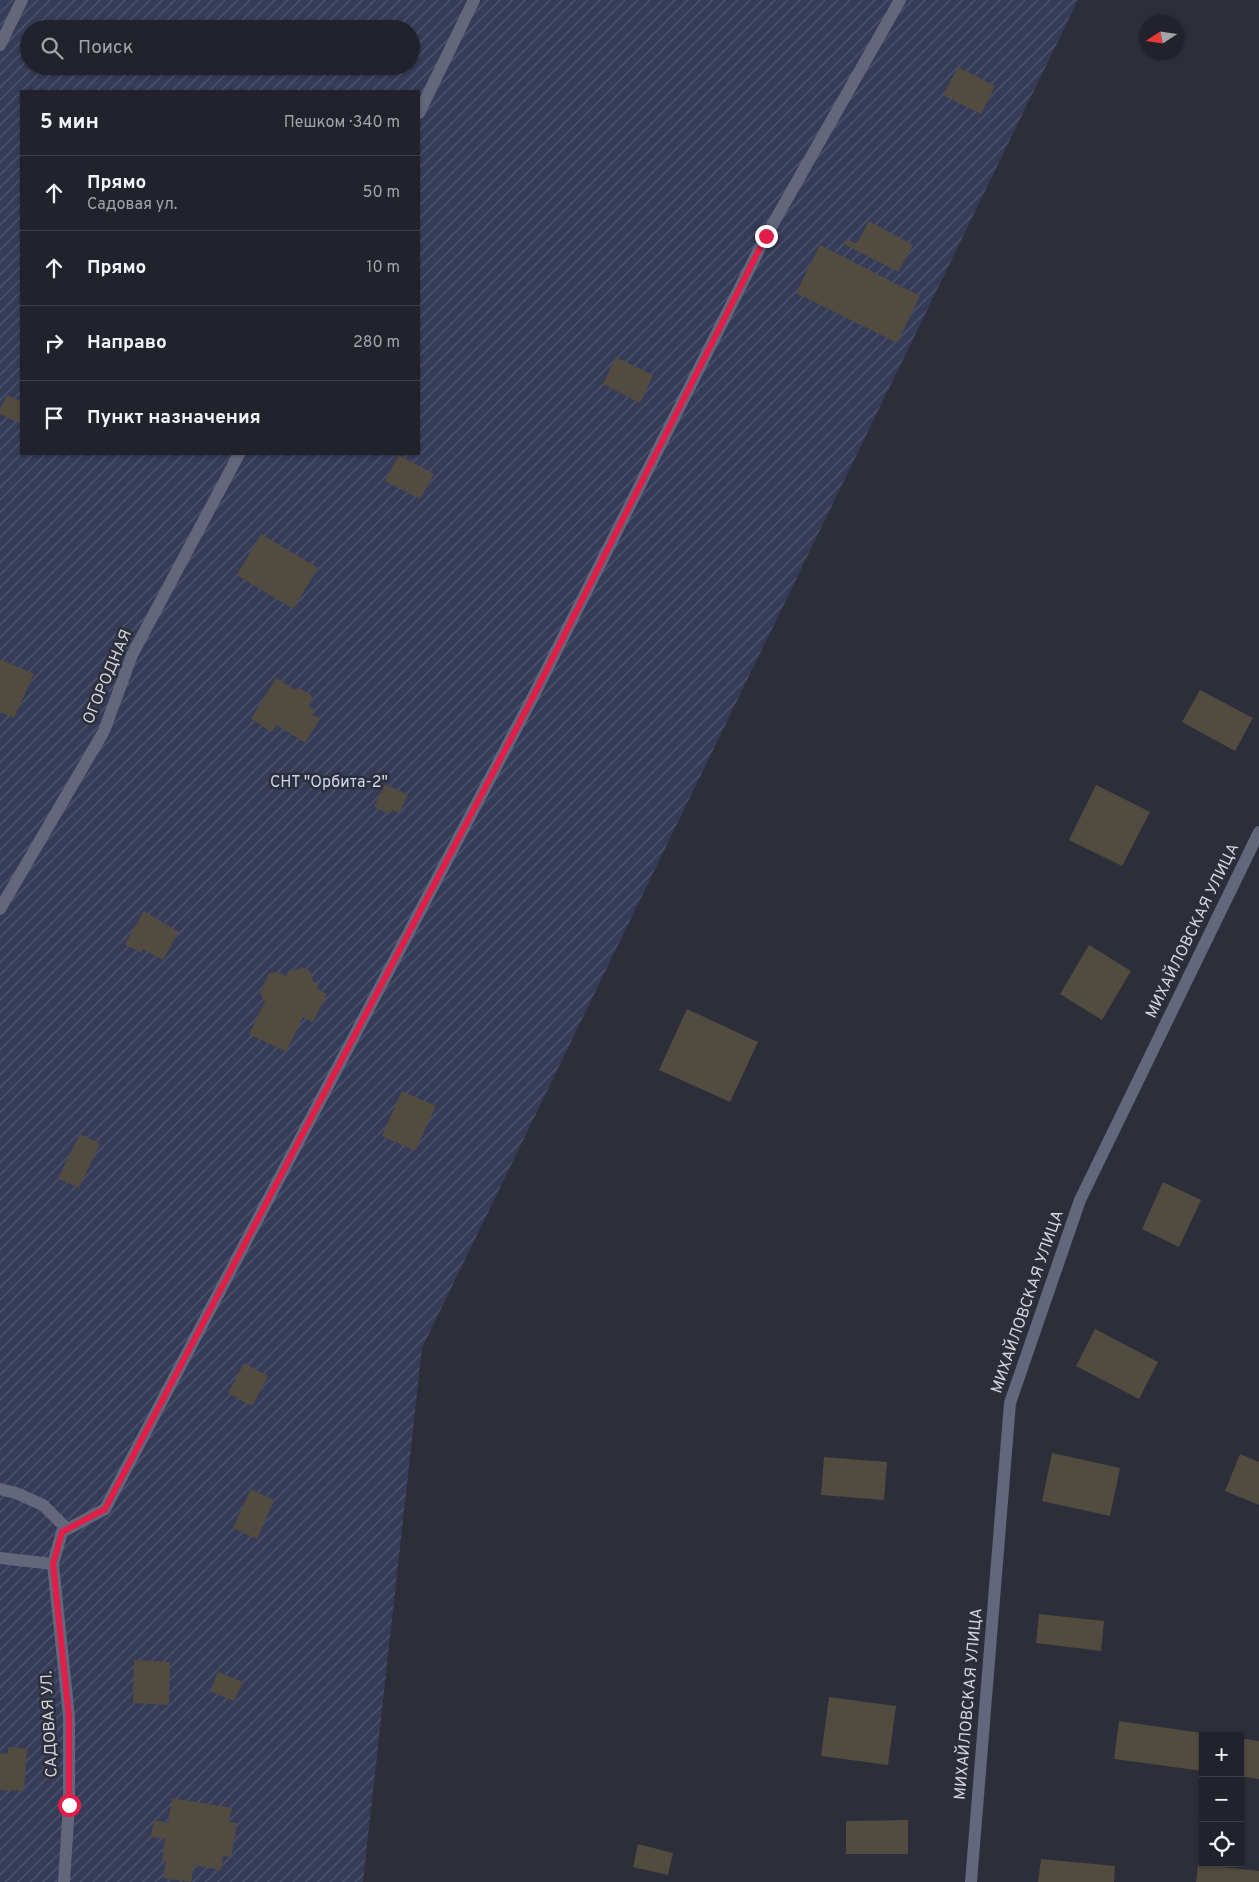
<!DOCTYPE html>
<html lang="ru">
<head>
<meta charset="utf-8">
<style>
	:root { --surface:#21222b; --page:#2d2f37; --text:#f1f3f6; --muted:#a2a4a9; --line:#3e3f47 }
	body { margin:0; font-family:Overpass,sans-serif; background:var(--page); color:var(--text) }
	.controls { position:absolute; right:15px; bottom:15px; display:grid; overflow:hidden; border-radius:0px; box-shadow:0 1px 4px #0004 }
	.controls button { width:45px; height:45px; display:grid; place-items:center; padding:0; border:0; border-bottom:1px solid var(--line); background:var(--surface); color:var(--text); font:25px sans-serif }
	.compass { position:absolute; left:1139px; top:15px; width:45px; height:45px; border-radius:50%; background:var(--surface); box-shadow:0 1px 4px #0004; rotate:258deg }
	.stop { position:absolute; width:15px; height:15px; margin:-11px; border:4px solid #e11d48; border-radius:50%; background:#fff }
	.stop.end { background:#e11d48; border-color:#fff; box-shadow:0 1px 5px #0008 }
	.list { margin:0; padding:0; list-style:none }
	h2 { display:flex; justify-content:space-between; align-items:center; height:65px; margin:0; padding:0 20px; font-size:21px }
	h2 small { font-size:16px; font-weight:400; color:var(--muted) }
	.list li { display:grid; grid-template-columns:32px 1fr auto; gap:15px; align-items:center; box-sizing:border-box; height:75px; padding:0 20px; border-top:1px solid var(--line) }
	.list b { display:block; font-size:19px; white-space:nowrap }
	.list p { margin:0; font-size:16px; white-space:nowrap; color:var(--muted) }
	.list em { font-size:16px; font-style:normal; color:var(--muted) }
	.icon { flex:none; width:28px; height:28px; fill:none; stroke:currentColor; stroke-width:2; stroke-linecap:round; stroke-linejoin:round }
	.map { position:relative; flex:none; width:1259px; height:1882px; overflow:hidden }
	.search { position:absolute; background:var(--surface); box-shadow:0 1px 4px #0004; left:20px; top:20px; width:400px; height:55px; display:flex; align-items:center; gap:12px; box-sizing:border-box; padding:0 18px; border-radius:28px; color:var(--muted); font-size:19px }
	.panel { position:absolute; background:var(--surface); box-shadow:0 1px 4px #0004; left:20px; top:90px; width:400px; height:365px; border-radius:0px }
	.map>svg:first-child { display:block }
	.garden { fill:url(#garden-furrows); fill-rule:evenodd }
	.building { fill:#514c3f }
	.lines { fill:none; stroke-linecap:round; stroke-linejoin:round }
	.minor { stroke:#62677c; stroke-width:12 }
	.route { stroke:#e11d48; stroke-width:6 }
	.labels { text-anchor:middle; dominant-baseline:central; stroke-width:5; stroke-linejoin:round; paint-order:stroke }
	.street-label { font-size:16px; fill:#d4d6dd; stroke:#2c2e39 }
	.park-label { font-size:16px; fill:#ced5f3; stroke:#2c2e39 }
</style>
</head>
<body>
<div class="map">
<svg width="1259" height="1882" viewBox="0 0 1259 1882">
	<defs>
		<pattern id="garden-furrows" width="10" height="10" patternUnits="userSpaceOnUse" patternTransform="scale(1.25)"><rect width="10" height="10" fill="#363b58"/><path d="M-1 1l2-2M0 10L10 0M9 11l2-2" fill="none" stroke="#525770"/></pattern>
	</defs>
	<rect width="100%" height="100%" fill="#2c2e39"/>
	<path class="garden" d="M0 0H1078L422 1348 363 1882H0ZM29 29H411V66H29ZM21 91H419V454H21Z"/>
	<g class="building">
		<path d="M958 67 995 86 981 114 943 95Z"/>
		<path d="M869 221 913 245 898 272 844 244 847 239 857 244Z"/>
		<path d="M820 245 920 296 897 343 796 293Z"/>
		<path d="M616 357 653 375 640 403 603 384Z"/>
		<path d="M7 395 21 401V424L0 414V409Z"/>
		<path d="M399 455 434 474 420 499 385 481Z"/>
		<path d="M261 534 318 568 293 609 237 575Z"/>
		<path d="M0 659 34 674 14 718 0 712Z"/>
		<path d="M276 678 294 689 299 688 311 695 313 699 309 706 314 710 312 715 320 719 305 743 277 725 272 732 251 719Z"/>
		<path d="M1200 690 1253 718 1235 751 1182 722Z"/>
		<path d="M385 784 408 795 399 813 392 810 390 814 374 807Z"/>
		<path d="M1096 785 1150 812 1122 866 1069 840Z"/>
		<path d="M144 911 179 932 163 960 143 949 141 953 125 944Z"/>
		<path d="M1089 945 1131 971 1102 1020 1060 994Z"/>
		<path d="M302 967 311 972 313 981 319 984 317 989 327 994 313 1022 303 1017 286 1052 249 1034 265 1002 260 993 269 973 278 972 286 976 289 970 293 971Z"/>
		<path d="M687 1009 758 1042 730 1102 659 1070Z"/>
		<path d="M402 1091 436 1106 415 1151 382 1136Z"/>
		<path d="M80 1134 100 1144 79 1188 58 1178Z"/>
		<path d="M1163 1182 1201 1200 1179 1247 1142 1229Z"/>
		<path d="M1095 1329 1158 1362 1139 1399 1076 1366Z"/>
		<path d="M244 1363 268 1376 252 1406 228 1393Z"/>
		<path d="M1052 1453 1120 1468 1110 1516 1042 1501Z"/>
		<path d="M1240 1454 1259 1462V1505L1225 1491Z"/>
		<path d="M824 1457 887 1462 884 1500 821 1495Z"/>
		<path d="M251 1489 274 1500 257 1539 233 1528Z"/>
		<path d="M1039 1614 1104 1621 1101 1651 1036 1643Z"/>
		<path d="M134 1660 170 1662 169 1705 133 1703Z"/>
		<path d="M218 1672 243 1682 234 1701 210 1691Z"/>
		<path d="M829 1697 896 1706 888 1765 821 1756Z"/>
		<path d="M1119 1721 1215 1735 1203 1736V1771L1114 1759Z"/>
		<path d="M1240 1738 1259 1741V1779L1240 1776Z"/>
		<path d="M8 1747 27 1749 24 1791 0 1790V1753L8 1754Z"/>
		<path d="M172 1798 232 1808 229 1822 237 1823 231 1857 223 1856 221 1870 194 1865 191 1882 163 1878 166 1860 162 1859 165 1839 151 1837 154 1820 168 1823Z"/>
		<path d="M908 1820V1854H846V1821Z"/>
		<path d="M638 1844 673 1853 668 1875 633 1867Z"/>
		<path d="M1041 1859 1115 1866 1114 1882H1038Z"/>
		<path d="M1198 1864 1259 1871V1882H1196Z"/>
	</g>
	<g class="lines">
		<g class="minor">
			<path d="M0 45 22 0"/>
			<path d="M419 113 474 0"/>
			<path d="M0 909 104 731 132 655 239 454"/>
			<path d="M0 1489 16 1493 43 1505 67 1529"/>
			<path d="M0 1558 53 1564"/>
			<path d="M64 1882 69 1805V1717L53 1564 62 1532 105 1509 535 693 766 236 900 0"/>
			<path d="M971 1882 1010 1403 1080 1200 1259 832"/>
		</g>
	</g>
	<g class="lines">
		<path class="route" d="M69 1805V1717L53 1564 62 1532 105 1509 535 693 766 236"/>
	</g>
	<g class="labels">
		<g class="street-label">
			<text transform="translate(108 677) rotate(-67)">ОГОРОДНАЯ</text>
			<text transform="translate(1193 931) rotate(-64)">МИХАЙЛОВСКАЯ УЛИЦА</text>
			<text transform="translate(1028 1302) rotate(-71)">МИХАЙЛОВСКАЯ УЛИЦА</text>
			<text transform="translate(969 1704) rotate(-85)">МИХАЙЛОВСКАЯ УЛИЦА</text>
			<text transform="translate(50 1724) rotate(-93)">САДОВАЯ УЛ.</text>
		</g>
		<g class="park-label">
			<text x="329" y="783">СНТ "Орбита-2"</text>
		</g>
	</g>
</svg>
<div class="controls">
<button>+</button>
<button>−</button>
<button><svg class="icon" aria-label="locate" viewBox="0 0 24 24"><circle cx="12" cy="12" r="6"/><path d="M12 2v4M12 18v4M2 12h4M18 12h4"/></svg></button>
</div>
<svg class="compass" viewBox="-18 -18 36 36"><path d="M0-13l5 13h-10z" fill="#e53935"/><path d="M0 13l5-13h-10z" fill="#a2a4a9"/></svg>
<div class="stop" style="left:69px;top:1805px"></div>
<div class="stop end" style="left:766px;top:236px"></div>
<div class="search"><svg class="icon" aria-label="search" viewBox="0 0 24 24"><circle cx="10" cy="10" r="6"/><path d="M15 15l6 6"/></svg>Поиск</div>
<section class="panel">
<h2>5 мин<small>Пешком · 340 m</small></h2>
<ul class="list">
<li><svg class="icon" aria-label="ahead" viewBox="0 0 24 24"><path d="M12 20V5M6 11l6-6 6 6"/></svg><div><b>Прямо</b><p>Садовая ул.</p></div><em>50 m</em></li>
<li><svg class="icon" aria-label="ahead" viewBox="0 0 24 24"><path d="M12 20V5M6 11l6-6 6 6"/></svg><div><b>Прямо</b></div><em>10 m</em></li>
<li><svg class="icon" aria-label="right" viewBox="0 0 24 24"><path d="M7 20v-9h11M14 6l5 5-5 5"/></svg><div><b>Направо</b></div><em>280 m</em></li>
<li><svg class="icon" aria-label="arrive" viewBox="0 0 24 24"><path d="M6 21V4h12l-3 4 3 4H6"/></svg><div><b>Пункт назначения</b></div></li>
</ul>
</section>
</div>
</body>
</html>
